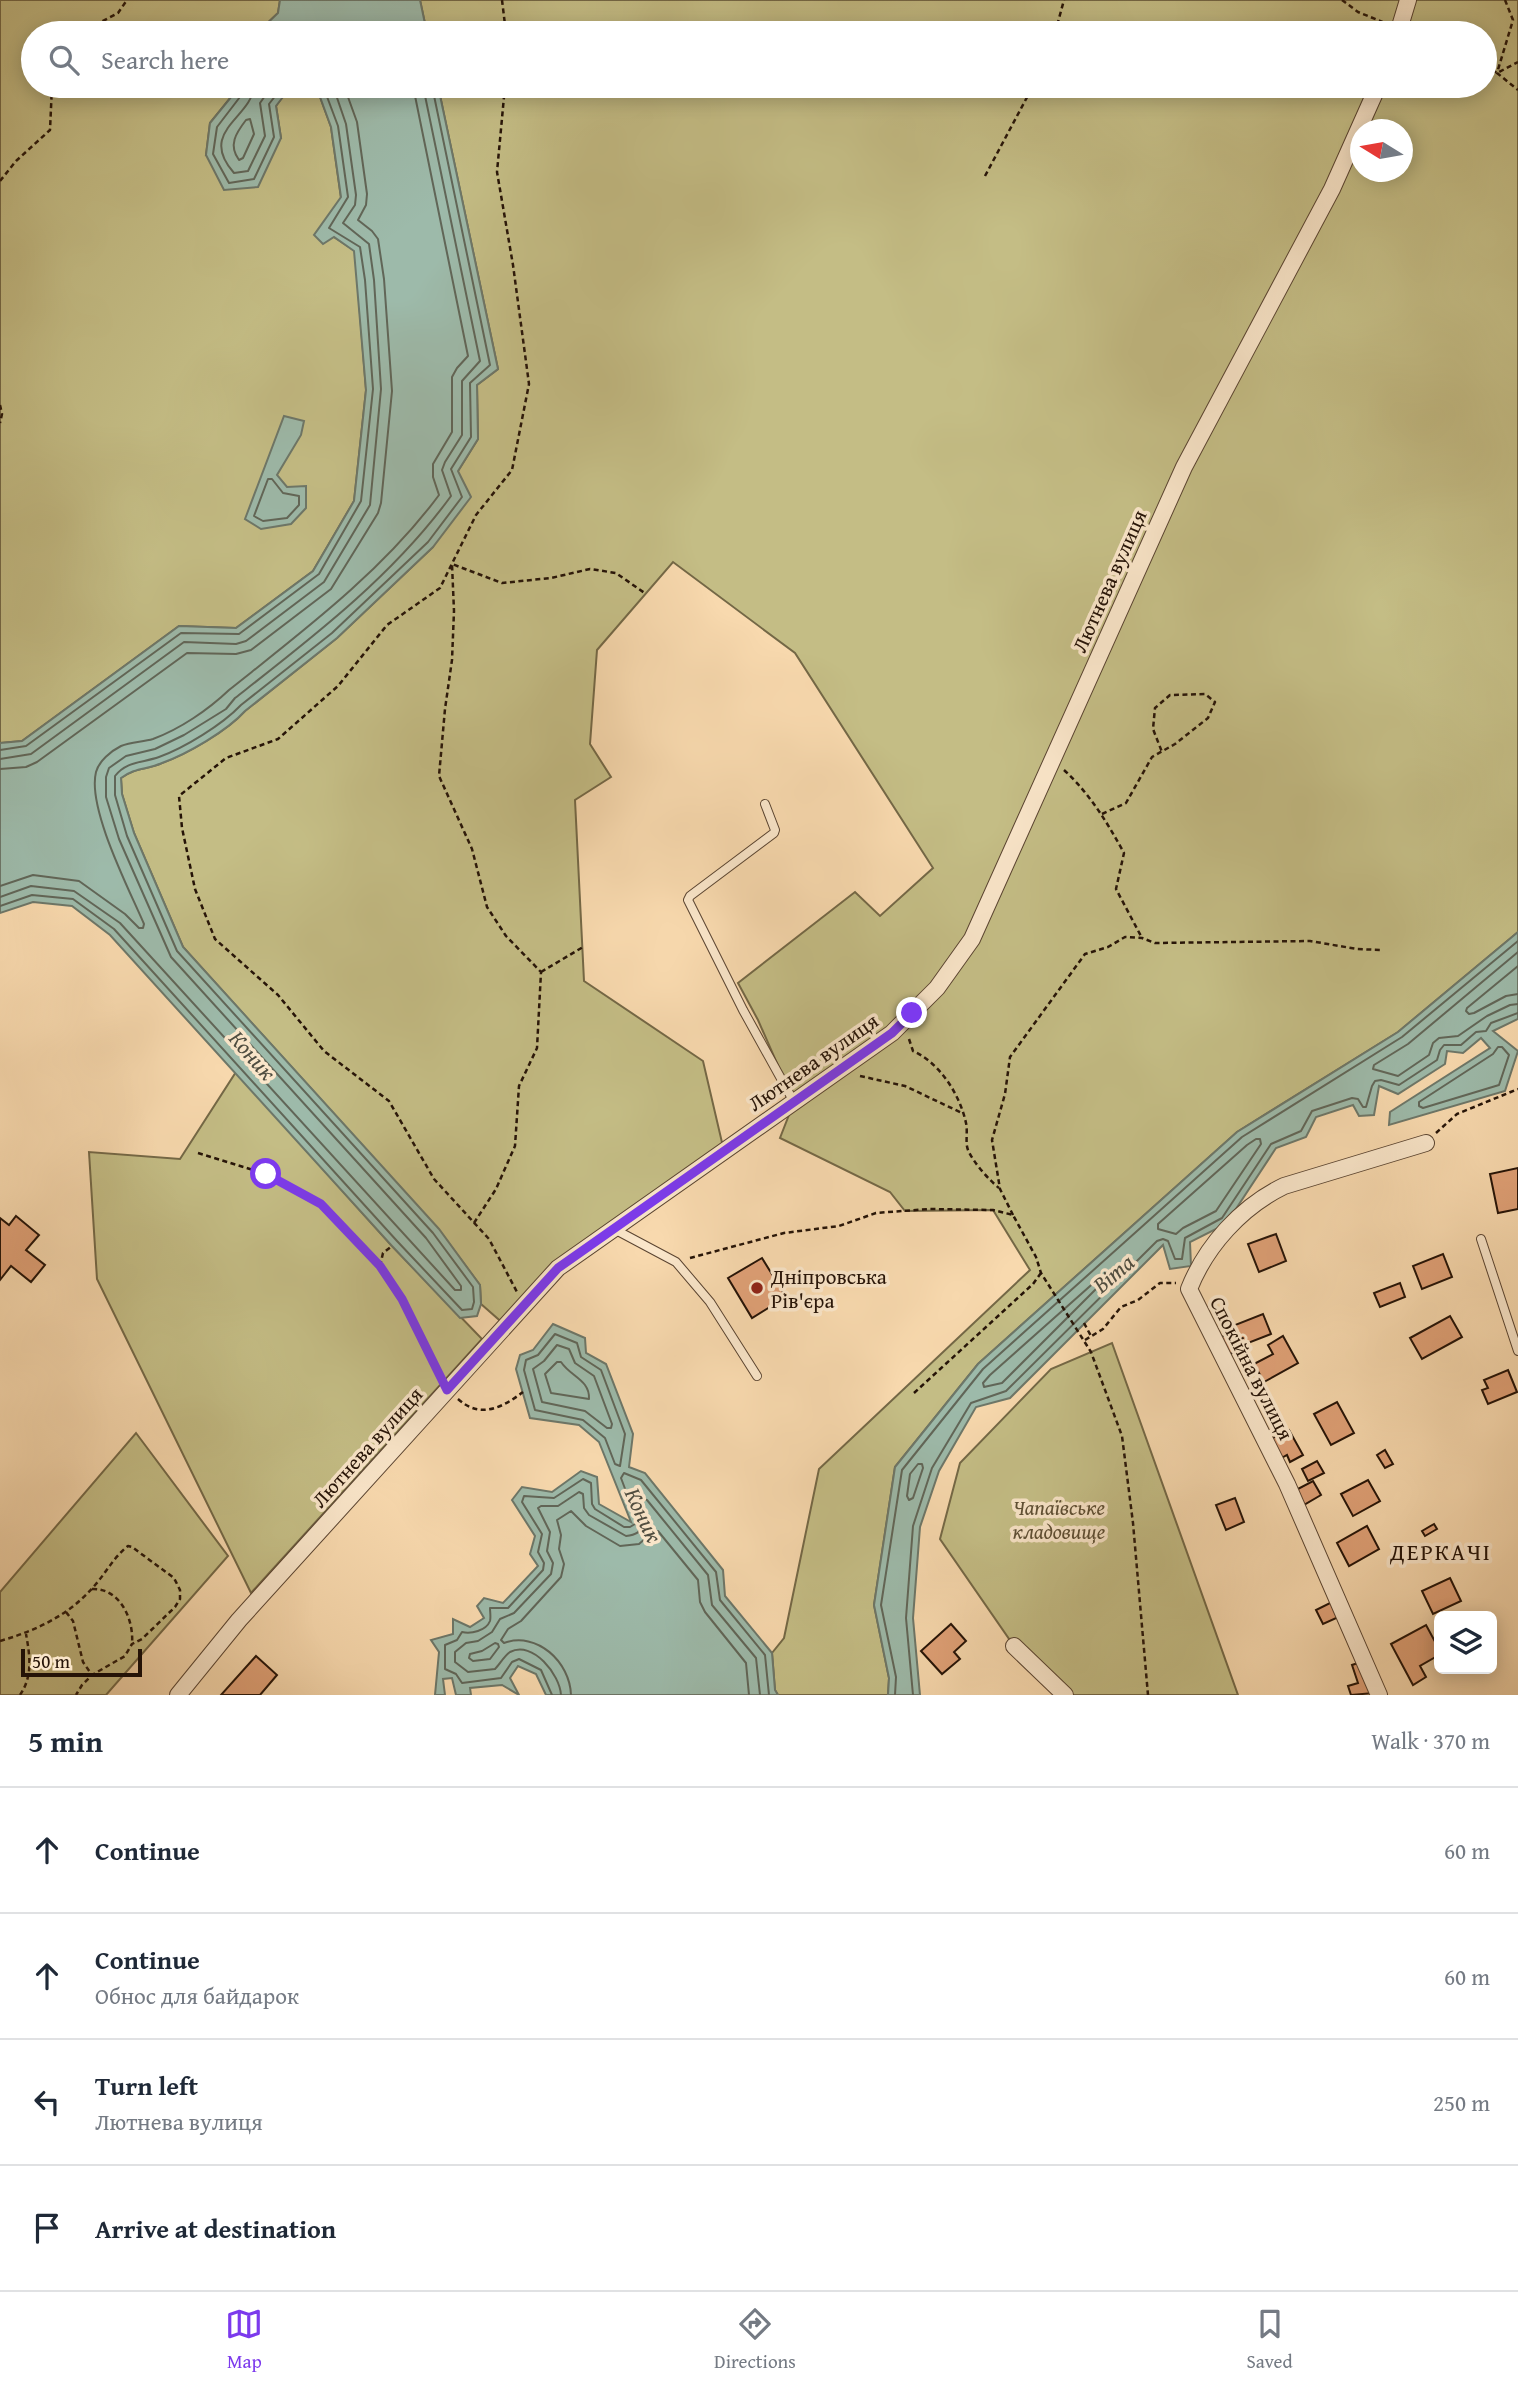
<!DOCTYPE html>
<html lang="en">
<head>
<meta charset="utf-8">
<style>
	:root { --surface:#fff; --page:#f6f6f7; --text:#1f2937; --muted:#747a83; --line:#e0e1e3; --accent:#7c3aed }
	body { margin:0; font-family:"Gentium Book Plus",serif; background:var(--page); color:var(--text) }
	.controls { position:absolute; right:21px; bottom:21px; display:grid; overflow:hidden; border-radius:10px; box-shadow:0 4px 18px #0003 }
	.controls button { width:63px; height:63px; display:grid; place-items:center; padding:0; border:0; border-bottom:2px solid var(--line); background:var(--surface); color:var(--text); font:35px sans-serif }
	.compass { position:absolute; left:1350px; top:119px; width:63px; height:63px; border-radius:50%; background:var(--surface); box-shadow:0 4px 18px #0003; rotate:281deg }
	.scale { position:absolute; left:21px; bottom:18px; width:121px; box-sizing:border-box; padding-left:7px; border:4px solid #251307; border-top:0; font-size:19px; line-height:24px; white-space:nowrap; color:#251307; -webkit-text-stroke:5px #fae6ca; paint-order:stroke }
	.stop { position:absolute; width:21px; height:21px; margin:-16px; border:5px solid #7c3aed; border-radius:50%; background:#fff }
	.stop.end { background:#7c3aed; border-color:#fff; box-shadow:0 2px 7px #0008 }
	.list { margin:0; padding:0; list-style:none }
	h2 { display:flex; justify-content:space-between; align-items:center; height:91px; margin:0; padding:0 28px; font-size:30px }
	h2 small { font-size:23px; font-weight:400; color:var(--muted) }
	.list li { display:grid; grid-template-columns:46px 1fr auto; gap:21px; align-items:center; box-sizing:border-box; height:126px; padding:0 28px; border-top:2px solid var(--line) }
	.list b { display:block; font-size:26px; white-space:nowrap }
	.list p { margin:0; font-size:23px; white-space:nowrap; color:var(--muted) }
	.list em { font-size:23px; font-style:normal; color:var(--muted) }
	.icon { flex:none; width:38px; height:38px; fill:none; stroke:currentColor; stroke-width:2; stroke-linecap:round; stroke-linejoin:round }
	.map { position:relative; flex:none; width:1518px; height:1695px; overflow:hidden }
	.search { position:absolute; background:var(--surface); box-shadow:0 4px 18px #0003; left:21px; right:21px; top:21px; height:77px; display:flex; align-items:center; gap:18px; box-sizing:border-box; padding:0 24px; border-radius:38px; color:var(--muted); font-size:26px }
	.sheet { height:595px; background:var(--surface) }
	nav { display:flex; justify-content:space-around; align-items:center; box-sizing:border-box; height:98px; border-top:2px solid var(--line); background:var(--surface); font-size:19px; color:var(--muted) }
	nav a { display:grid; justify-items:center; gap:4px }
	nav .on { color:var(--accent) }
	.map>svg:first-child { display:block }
	.green { fill:#c4bd85; stroke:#746846; stroke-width:2; fill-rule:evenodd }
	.water { fill:#9dbaaa; stroke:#6d7769; stroke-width:2 }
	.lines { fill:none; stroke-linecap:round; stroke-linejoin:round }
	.shore { stroke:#616658; stroke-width:2 }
	.building { fill:#e0a177; stroke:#251307; stroke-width:2 }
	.service-casing { stroke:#5a4431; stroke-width:10 }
	.minor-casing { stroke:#5a4431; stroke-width:18 }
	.path { stroke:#251307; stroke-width:2.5; stroke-dasharray:5 3.5; stroke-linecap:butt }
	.service { stroke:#fae6ca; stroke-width:8 }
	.minor { stroke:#fae6ca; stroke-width:16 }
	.route { stroke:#7c3aed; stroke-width:9 }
	.poi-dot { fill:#8f2418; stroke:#fae6ca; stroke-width:2.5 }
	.labels { text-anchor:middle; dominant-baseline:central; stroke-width:7; stroke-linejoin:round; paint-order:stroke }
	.street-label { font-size:21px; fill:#251307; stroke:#fae6ca }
	.poi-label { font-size:21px; fill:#251307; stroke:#fae6ca; text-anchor:start }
	.park-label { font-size:21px; font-style:italic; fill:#5d4e33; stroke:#fae6ca }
	.water-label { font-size:23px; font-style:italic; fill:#4f4d40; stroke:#fae6ca }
	.neighbourhood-label { font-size:23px; letter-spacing:2px; fill:#251307; stroke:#fae6ca }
</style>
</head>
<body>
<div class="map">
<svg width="1518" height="1695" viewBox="0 0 1518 1695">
	<rect width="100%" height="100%" fill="#f8d9ae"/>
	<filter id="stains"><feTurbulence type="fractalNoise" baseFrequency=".00286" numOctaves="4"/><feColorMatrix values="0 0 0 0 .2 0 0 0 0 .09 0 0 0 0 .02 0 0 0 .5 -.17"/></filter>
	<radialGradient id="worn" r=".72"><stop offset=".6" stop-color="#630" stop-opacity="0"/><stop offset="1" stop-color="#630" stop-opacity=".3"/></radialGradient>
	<g class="green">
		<path d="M0 0H280L278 13 257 33H33V86H240L210 123 206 155 281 138 276 106 290 86H316L331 127 341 198 334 237 355 251 366 390 354 501 313 571 236 628 179 626 22 741 0 743Z"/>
		<path d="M420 0H1518V932L1398 1032 1237 1132 978 1364 895 1467 874 1605 889 1678 888 1695H778L775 1690 772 1653 784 1638 819 1469 1030 1270 993 1210 905 1211 890 1192 780 1138 794 1102 758 1020 738 983 855 892 880 916 933 868 795 653 673 562 597 650 590 744 611 777 575 800 584 981 703 1061 724 1151 558 1268 505 1325 481 1304 480 1285 438 1229 183 947 134 833 122 794 121 778C136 767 146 770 162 763 187 754 227 731 245 711L337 638 433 547 458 471 478 439 477 385 498 369 438 86H1485V33H427ZM1360 130H1402V172H1360Z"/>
		<path d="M236 1072 392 1246 482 1339 251 1593 97 1279 89 1152 180 1159Z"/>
		<path d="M1112 1343 1238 1695H1065L1014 1646 940 1539 960 1463 1051 1369Z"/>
		<path d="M136 1433 228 1556 106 1695H0V1592Z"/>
	</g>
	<g class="water">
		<path d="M280 0H420L427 33H257L278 13Z"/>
		<path d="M240 86H290V88L276 106 281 138 258 187 224 190 206 155 210 123Z"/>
		<path d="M316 86H438L498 369 477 385 478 439 458 471 471 497 433 547 337 638 245 711C227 731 187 754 162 763 146 770 136 767 121 778L122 794 134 833 183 947 439 1229 480 1285 481 1304 477 1316 460 1318 392 1246 110 935 72 906 33 902 0 913V743L22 741 179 626 236 628 313 571 354 501 366 390 354 251 334 237 323 244 314 235 341 197 331 127Z"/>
		<path d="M284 416 304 421 301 435 277 475 287 487 306 486V508L291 524 261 529 245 519Z"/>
		<path d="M1518 932V1019L1493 1031 1518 1051 1505 1091 1389 1125 1390 1112 1490 1048 1481 1038 1463 1053 1447 1051 1445 1064 1398 1094 1379 1086 1374 1115 1359 1116 1353 1105 1316 1117 1306 1137 1276 1148 1226 1224 1190 1242 1191 1266 1170 1269 1163 1245 1010 1398 976 1407 939 1471 920 1527 913 1618 920 1695H888L889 1678 874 1605 895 1467 978 1364 1237 1132 1398 1032Z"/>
		<path d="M553 1324 585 1338 586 1353 606 1364 633 1434 629 1467 645 1473 723 1570 725 1596 772 1653 775 1690 778 1695H546L536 1674 518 1666 510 1678 519 1695 502 1685 470 1688 471 1695H456L452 1678 443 1679 445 1695H435L439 1652 431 1640 453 1634V1619L470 1627 484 1618 477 1606 484 1598 503 1603 538 1566 530 1554 535 1536 512 1500 522 1487 552 1492 581 1471 597 1477 599 1504 631 1522 599 1442 579 1425 530 1418 516 1369 520 1355 533 1350Z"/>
	</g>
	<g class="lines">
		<g class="shore">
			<path d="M245 86 243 93 217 127 213 154 229 183 254 179 274 137 269 104 283 86"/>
			<path d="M254 86C252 118 197 131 234 173L248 171 265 136 260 103 272 86"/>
			<path d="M250 119 254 134 243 158 239 160C228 145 236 133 246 120Z"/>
			<path d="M268 479H272L283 493 299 496V505L287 518 263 521 254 516Z"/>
			<path d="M0 750 26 746 181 633 239 634 319 574 361 501 373 389 365 280 360 247 329 228 348 197 338 126 323 86"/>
			<path d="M0 759 31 754 184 642 236 644 246 641 324 582 370 505 381 389 374 280 369 244 343 223 355 205 356 195 346 124 333 86"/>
			<path d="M0 769 26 767 37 762 187 653 236 654 251 650 331 589 378 513 381 503 392 391 384 279 378 239 372 231 358 220 366 205 367 194 357 122 344 86"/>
			<path d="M0 886 33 875 79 881 125 914 139 928H143L144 924C129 889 87 808 96 772 99 761 111 751 121 746 131 742 143 742 153 739 180 729 208 710 229 690 303 631 382 572 439 495L433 477V464L452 432V377L457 368 468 356 413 86"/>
			<path d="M0 897 31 886 74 891 120 923 455 1290H461V1286L426 1238 171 957 119 839 106 797V777L109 768 126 756 155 749 184 735 226 709 235 698C313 637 393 576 451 496L442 470 445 462 462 435V381L480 361 423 86"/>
			<path d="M0 906 32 895 73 899 114 929 397 1241 462 1310 472 1309 474 1302 473 1287 433 1233 177 951 127 836 115 795V776C127 761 142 763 159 757 184 748 222 725 241 705L332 633 428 542 462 497 451 469 471 437 470 383 490 365 432 86"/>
			<path d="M1518 952 1408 1044 1374 1065 1373 1069 1398 1076 1429 1055 1433 1043 1439 1038 1458 1036 1487 1016 1510 1005 1518 1004"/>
			<path d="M1518 966 1467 1008 1466 1011 1469 1014 1474 1013 1506 996 1518 994"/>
			<path d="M1498 1047H1502L1509 1055 1499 1085 1423 1108 1419 1106V1102L1493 1054Z"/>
			<path d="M1256 1139H1260L1261 1144 1216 1211 1183 1228 1176 1234 1158 1229V1224L1247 1145Z"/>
			<path d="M1098 1279 1101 1282 1100 1285 1002 1383 984 1387 983 1383 990 1375Z"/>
			<path d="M555 1334 577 1343 581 1357 601 1370 625 1434 620 1466 615 1464 605 1438 583 1420 535 1410 524 1370 526 1360 538 1355Z"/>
			<path d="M557 1345 569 1349 575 1363 594 1376 612 1424 611 1428H607L585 1411 542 1402 533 1369 544 1361Z"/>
			<path d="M557 1362H561C571 1377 590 1380 589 1399L551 1393 545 1374Z"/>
			<path d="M918 1464H922L923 1468 913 1498 909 1500 907 1496 910 1474Z"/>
			<path d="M495 1643 498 1644 499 1647 490 1659 473 1661 469 1658 470 1654 482 1651Z"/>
			<path d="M552 1695 541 1670 519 1659 512 1662 501 1678 462 1683 456 1674 445 1669V1645L457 1640 462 1632C471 1634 486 1631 490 1621 491 1617 490 1612 490 1608H508L543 1570 544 1563 538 1552 542 1534 522 1502 524 1496 554 1498 583 1479 591 1483 592 1504 595 1509 624 1527H630L635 1524 636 1518 621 1478 624 1473 641 1480 716 1572 720 1600 765 1655 769 1695"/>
			<path d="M561 1695C560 1675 533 1640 510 1652 504 1656 500 1664 495 1669L468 1672 455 1662V1652L466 1643 478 1641 492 1632 500 1619 514 1613 551 1574 553 1563 547 1551 550 1532 538 1508 541 1506H558L579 1492 583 1494 584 1508 589 1515 626 1536C648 1534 646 1518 640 1502L643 1499 647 1500 708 1575 712 1605 756 1658 760 1695"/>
			<path d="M571 1695C570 1662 537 1631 504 1643L501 1640 508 1629 521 1621 561 1577 564 1564 559 1549 561 1535 557 1520 571 1511 586 1526 620 1546 639 1544 654 1531H658L698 1580 700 1602 705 1612 746 1663 749 1695"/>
			<path d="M895 1695 896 1677 881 1605 902 1470 983 1369 1242 1137 1402 1037 1518 941"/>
			<path d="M913 1695 906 1618 913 1526 932 1468 971 1403 1006 1391 1157 1241 1163 1239 1168 1241 1175 1259H1182L1185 1238 1222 1218 1271 1144 1301 1131 1312 1111 1352 1098 1358 1099 1363 1107H1366L1372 1086 1375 1081 1381 1080 1399 1085 1437 1060 1440 1050 1444 1045H1461L1476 1032 1486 1031 1491 1023 1518 1013"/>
		</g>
	</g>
	<g class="building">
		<path d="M1518 1168V1209L1498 1213 1490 1174Z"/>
		<path d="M16 1216 39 1235 26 1250 45 1265 31 1282 11 1266 0 1280V1218L9 1225Z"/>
		<path d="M1276 1234 1286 1261 1259 1272 1248 1244Z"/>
		<path d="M1443 1254 1452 1277 1422 1289 1413 1266Z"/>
		<path d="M762 1258 786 1297 752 1318 728 1278Z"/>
		<path d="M1400 1283 1405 1297 1380 1307 1374 1293Z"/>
		<path d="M1263 1314 1271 1334 1240 1346 1241 1350 1227 1355 1221 1337 1232 1333 1230 1327Z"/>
		<path d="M1450 1316 1462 1337 1422 1359 1410 1338Z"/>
		<path d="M1283 1336 1298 1363 1264 1382 1254 1364 1273 1354 1268 1345Z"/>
		<path d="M1508 1370 1517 1392 1488 1404 1482 1390 1488 1388 1484 1380Z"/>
		<path d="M1337 1402 1354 1433 1331 1445 1314 1414Z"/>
		<path d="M1289 1430 1303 1455 1290 1462 1287 1455 1278 1460 1267 1441Z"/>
		<path d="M1385 1450 1393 1464 1385 1468 1377 1455Z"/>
		<path d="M1317 1461 1324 1473 1308 1481 1302 1469Z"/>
		<path d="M1368 1480 1380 1501 1353 1516 1341 1494Z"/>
		<path d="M1313 1481 1321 1495 1302 1506 1294 1491Z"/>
		<path d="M1235 1498 1244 1522 1226 1530 1216 1505Z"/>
		<path d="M1434 1524 1437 1529 1425 1536 1422 1531Z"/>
		<path d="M1367 1526 1379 1549 1349 1566 1337 1543Z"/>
		<path d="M1450 1578 1461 1601 1433 1614 1422 1591Z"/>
		<path d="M1336 1600 1343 1615 1323 1624 1316 1610Z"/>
		<path d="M951 1624 966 1641 954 1652 960 1659 942 1674 921 1651Z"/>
		<path d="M1426 1625 1439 1649V1655L1420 1666 1426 1677 1413 1685 1391 1644Z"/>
		<path d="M256 1656 277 1675 260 1695H221Z"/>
		<path d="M1364 1661 1374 1693 1351 1695 1348 1686 1358 1683 1352 1665Z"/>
	</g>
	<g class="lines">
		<defs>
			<g id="service">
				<path d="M765 804 775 830 774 833 690 896 688 900 743 1010 794 1102"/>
				<path d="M614 1229 676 1262 710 1302 757 1376"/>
				<path d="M1481 1239 1518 1351"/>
			</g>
			<g id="minor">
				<path d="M1398 33 1408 0"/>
				<path d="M1014 1646 1065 1695"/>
				<path d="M178 1695 239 1620 558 1268 892 1033 937 988 972 939 1184 467 1332 189 1378 86"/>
				<path d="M1379 1695 1287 1484 1189 1289C1206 1246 1241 1207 1284 1186L1426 1143"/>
			</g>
		</defs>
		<use href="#service" class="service-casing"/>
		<use href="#minor" class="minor-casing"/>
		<g class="path">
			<path d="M502 0 506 33"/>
			<path d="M1342 0 1358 12 1385 23"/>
			<path d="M1505 0 1513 20 1497 73 1518 90"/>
			<path d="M80 33 118 13 127 0"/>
			<path d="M1055 33 1064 0"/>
			<path d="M1485 65 1497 73 1518 62"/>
			<path d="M505 86 497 172 513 265 529 384 512 470 476 515 440 588 387 625 338 686 278 739 226 758 179 796 182 828 195 889 215 939 278 995 324 1051 389 1101 434 1179 489 1239 517 1292"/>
			<path d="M985 176 1033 86"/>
			<path d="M0 181 16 161 50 130 52 86"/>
			<path d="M0 405 2 414 0 423"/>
			<path d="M1064 770C1090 794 1107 822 1124 853L1116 889 1142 938"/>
			<path d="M1102 814 1126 803 1152 757 1175 744 1208 718 1215 702 1205 694 1170 695 1155 708 1153 729 1162 752"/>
			<path d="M541 972 583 947"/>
			<path d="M909 1039 913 1051C940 1063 960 1095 966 1123 968 1132 965 1143 968 1150 973 1162 989 1180 999 1188"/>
			<path d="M860 1076 905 1086 962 1113"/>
			<path d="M1436 1133 1457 1114 1518 1089"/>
			<path d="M198 1153 266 1174 321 1204 380 1266 403 1299 440 1375"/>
			<path d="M1013 1215 1000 1189 992 1140 1005 1094 1010 1057 1085 954 1108 947 1125 937 1142 938 1155 943 1310 941 1357 949 1380 950"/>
			<path d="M474 1223 496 1189 515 1146 519 1086 537 1048 541 972 506 936 487 907 472 849 439 776 445 709 452 660 454 611 452 564 502 583 551 578 590 569 616 573 646 594"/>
			<path d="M690 1258 784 1233 839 1226 876 1213 929 1209 993 1210 1013 1215 1036 1257 1041 1273 1091 1352 1122 1436 1133 1523 1148 1695"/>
			<path d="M380 1266 383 1253 392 1246"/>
			<path d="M1084 1323 1091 1336"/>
			<path d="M1085 1340 1103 1329 1121 1307 1138 1300 1160 1283H1176"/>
			<path d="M914 1393 1033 1284 1041 1273"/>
			<path d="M458 1399C480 1419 502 1408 523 1392"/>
			<path d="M92 1589C120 1588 134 1619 132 1644"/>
			<path d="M66 1612 73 1621 83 1662 92 1675"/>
			<path d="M0 1641C38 1630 71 1614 96 1584 107 1571 114 1557 128 1546L132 1547 174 1578 180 1590V1599L175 1607 142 1639 132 1644 125 1656 92 1675 82 1685 76 1695"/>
			<path d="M20 1695C33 1676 30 1656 26 1634"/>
		</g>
		<use href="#service" class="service"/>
		<use href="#minor" class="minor"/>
	</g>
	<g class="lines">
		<path class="route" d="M266 1174 321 1204 380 1266 402 1299 447 1390 558 1268 892 1033 912 1013"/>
	</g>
	<circle class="poi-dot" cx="757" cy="1288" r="7"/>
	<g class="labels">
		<g class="street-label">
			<text transform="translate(1109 581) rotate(-66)">Лютнева вулиця</text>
			<text transform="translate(813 1062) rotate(-35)">Лютнева вулиця</text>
			<text transform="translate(1252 1368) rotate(63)">Спокійна вулиця</text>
			<text transform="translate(367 1447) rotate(-48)">Лютнева вулиця</text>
		</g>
		<g class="poi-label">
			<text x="771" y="1276">Дніпровська<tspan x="771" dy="24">Рів'єра</tspan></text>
		</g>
		<g class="park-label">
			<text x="1059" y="1507">Чапаївське<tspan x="1059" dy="24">кладовище</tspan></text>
		</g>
		<g class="water-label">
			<text transform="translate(253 1055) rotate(49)">Коник</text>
			<text transform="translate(1113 1273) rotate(-40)">Віта</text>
			<text transform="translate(644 1515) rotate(65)">Коник</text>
		</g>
		<g class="neighbourhood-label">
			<text x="1441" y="1551">ДЕРКАЧІ</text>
		</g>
	</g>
	<rect width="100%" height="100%" filter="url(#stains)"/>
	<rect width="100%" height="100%" fill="url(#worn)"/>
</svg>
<div class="controls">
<button><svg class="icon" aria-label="layers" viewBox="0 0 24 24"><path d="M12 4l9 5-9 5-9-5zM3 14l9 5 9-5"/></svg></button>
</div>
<svg class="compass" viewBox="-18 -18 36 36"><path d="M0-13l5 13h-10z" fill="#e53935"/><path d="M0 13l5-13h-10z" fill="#747a83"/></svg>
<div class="scale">50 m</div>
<div class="stop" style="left:266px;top:1174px"></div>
<div class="stop end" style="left:912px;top:1013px"></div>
<div class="search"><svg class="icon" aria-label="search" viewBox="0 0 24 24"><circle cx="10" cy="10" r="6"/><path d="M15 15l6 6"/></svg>Search here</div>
</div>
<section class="sheet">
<h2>5 min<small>Walk · 370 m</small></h2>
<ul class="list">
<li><svg class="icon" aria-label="ahead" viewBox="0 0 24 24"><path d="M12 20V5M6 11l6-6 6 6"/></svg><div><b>Continue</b></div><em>60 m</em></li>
<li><svg class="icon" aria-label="ahead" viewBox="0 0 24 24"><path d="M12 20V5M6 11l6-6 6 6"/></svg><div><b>Continue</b><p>Обнос для байдарок</p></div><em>60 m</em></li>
<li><svg class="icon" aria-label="left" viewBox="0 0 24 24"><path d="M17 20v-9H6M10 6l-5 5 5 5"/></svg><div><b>Turn left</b><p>Лютнева вулиця</p></div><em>250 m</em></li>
<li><svg class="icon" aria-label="arrive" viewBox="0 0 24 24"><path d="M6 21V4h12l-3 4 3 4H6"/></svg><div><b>Arrive at destination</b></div></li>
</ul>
</section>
<nav>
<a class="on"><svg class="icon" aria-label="map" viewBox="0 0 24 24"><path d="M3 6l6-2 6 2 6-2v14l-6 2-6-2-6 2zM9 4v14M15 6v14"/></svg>Map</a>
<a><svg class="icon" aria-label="directions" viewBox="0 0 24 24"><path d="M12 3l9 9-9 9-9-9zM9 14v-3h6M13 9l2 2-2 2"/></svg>Directions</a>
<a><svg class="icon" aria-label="saved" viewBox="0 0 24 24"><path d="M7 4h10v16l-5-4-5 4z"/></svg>Saved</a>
</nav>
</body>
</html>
